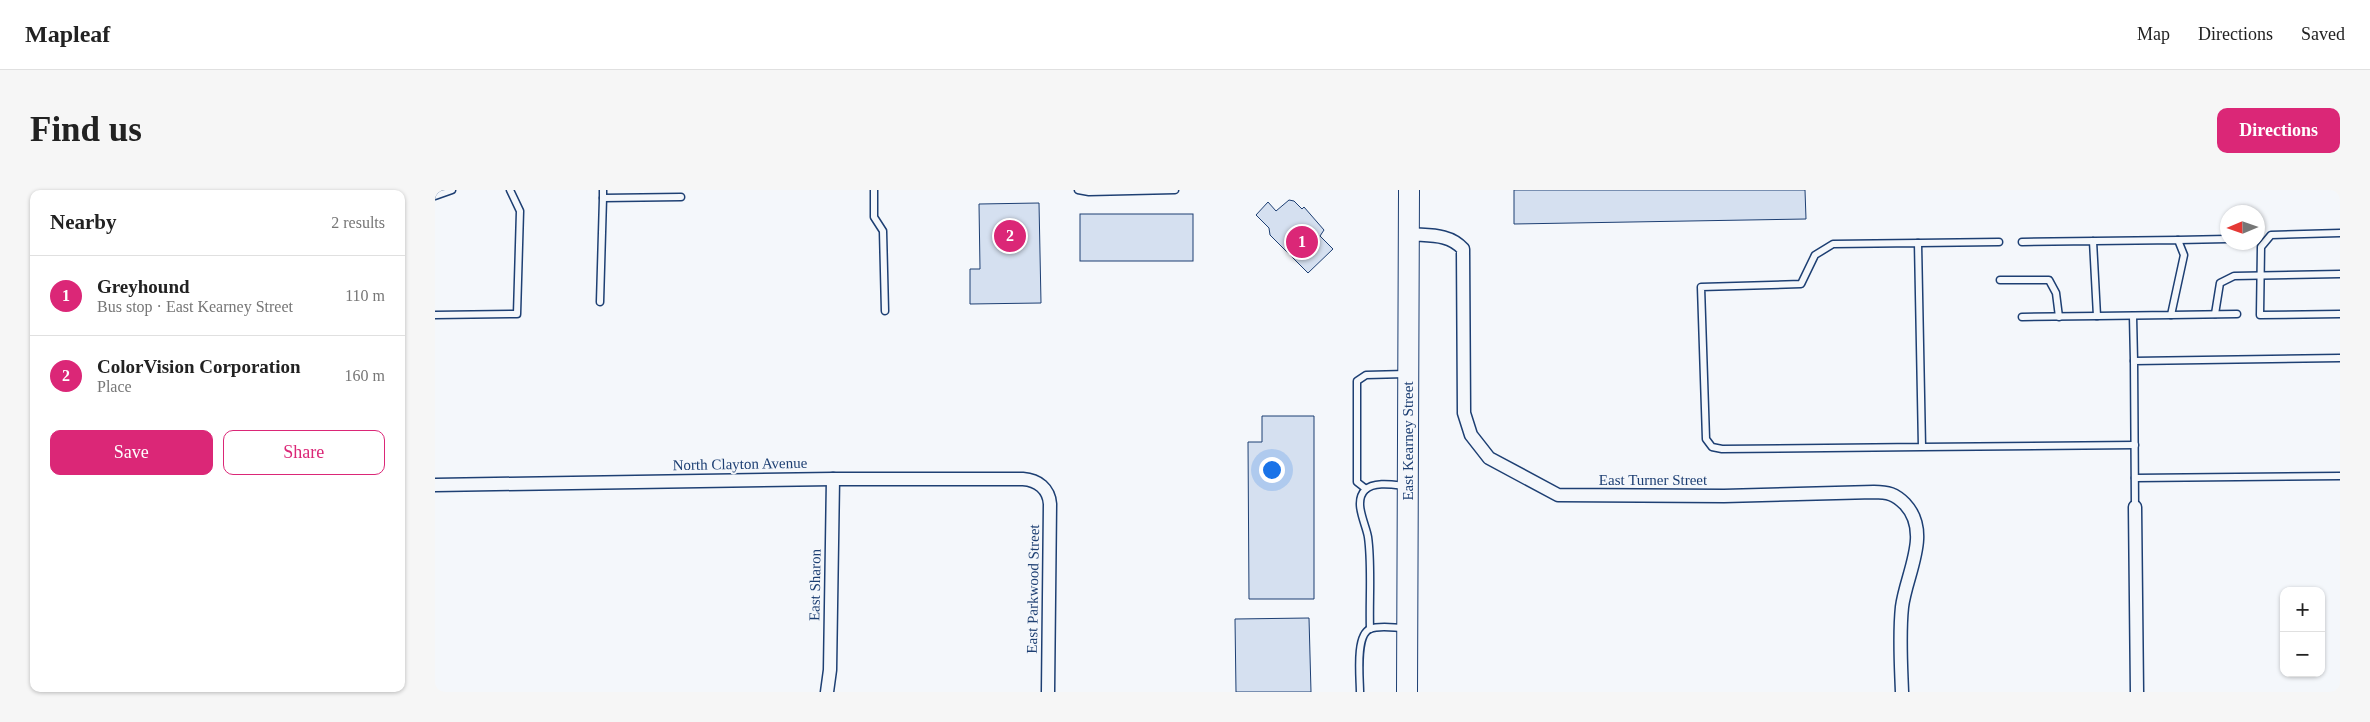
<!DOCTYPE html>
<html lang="en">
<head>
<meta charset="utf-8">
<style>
	:root { --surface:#fff; --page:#f6f6f6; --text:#222; --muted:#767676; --line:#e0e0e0; --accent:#db2777 }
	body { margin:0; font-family:Georgia,serif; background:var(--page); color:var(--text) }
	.controls { position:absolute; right:15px; bottom:15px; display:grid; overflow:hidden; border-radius:10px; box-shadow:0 1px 4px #0004 }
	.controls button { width:45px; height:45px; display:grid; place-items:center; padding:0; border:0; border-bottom:1px solid var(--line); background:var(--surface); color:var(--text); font:25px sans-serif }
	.compass { position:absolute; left:1785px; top:15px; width:45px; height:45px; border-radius:50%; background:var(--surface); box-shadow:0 1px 4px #0004; rotate:268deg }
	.you { position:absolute; left:836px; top:279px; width:18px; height:18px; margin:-12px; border:4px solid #fff; border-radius:50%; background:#1a73e8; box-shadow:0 0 0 8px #1a73e833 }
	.badge { display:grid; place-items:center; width:32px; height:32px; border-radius:50%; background:var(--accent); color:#fff; font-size:16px; font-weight:700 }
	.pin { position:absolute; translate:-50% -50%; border:2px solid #fff; box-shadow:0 1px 5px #0006 }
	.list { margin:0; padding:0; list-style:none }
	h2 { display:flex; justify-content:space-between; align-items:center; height:65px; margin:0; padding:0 20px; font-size:21px }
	h2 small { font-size:16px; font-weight:400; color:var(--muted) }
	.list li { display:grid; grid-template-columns:32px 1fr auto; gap:15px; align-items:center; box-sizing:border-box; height:80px; padding:0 20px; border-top:1px solid var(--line) }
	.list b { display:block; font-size:19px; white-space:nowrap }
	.list p { margin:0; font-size:16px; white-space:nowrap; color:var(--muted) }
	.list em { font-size:16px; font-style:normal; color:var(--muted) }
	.actions { display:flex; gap:10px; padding:15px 20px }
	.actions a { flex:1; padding:11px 0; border:1px solid var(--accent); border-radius:10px; text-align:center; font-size:18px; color:var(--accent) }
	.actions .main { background:var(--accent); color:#fff }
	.map { position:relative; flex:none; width:1905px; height:502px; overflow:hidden; border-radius:10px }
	header { display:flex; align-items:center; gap:30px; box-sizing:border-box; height:70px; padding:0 25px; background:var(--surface); border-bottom:1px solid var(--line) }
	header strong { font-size:24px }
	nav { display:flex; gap:28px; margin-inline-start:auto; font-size:18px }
	.intro { display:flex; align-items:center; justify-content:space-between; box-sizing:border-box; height:120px; padding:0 30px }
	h1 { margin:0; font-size:35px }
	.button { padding:12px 22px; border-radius:10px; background:var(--accent); color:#fff; font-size:18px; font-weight:700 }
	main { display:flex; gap:30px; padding:0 30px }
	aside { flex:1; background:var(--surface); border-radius:10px; box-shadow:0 1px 4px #0004 }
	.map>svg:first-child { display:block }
	.building { fill:#d5e0f0; stroke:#1d3f73 }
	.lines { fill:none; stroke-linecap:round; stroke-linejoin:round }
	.lane-casing { stroke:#1d3f73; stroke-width:9 }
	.street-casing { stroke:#1d3f73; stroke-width:15 }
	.primary-casing { stroke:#1d3f73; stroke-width:22 }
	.lane { stroke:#f4f7fb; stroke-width:6 }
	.street { stroke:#f4f7fb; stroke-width:12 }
	.primary { stroke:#f4f7fb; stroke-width:20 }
	.labels { text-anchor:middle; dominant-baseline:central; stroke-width:4; stroke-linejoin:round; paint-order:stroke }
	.street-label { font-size:15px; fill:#1d3f73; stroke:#f4f7fb }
</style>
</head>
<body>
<header>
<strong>Mapleaf</strong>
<nav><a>Map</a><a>Directions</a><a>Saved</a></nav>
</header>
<div class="intro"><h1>Find us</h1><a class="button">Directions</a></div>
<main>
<aside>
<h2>Nearby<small>2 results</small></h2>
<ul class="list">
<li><span class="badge">1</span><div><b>Greyhound</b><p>Bus stop · East Kearney Street</p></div><em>110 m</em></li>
<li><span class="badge">2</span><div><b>ColorVision Corporation</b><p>Place</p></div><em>160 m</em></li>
</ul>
<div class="actions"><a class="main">Save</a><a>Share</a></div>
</aside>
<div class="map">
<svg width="1905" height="502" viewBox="0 0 1905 502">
	<rect width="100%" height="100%" fill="#f4f7fb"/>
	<g class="building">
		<path d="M1079 0H1370L1371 29 1079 34Z"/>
		<path d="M854 10 859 11 867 19 869 17 889 40 885 46 898 59 873 83 835 45 834 38 821 25 833 12 841 21Z"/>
		<path d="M604 13 606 113 535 114V79H545L544 14Z"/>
		<rect x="645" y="24" width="113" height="47"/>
		<path d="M827 226H879V409H814L813 252H827Z"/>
		<path d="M874 428 876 502H801L800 429Z"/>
	</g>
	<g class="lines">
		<defs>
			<g id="lane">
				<path d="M168 0V8L246 7"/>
				<path d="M439 0V27L448 41 450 121"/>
				<path d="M643 0 654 2 740 0"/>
				<path d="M0 6 17 0"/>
				<path d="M1905 43 1836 45 1826 57 1825 125 1905 124"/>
				<path d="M1743 50 1792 49"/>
				<path d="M1587 52 1743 50 1749 65 1736 125 1662 126 1658 51"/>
				<path d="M1483 53 1564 52"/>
				<path d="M1565 90H1614L1621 103 1624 127"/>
				<path d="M165 112 168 8"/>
				<path d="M1780 124 1785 93 1799 86 1905 84"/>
				<path d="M0 125 82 124 85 21 75 0"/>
				<path d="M1736 125 1802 124"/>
				<path d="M1698 126 1699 171"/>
				<path d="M1587 127 1662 126"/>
				<path d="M1487 257 1287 259 1277 257 1271 249 1266 97 1366 94 1380 65 1398 54 1483 53 1487 257 1700 255"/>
				<path d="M1700 288 1905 286"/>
				<path d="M931 299 922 292V191L931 185 971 184"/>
				<path d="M1700 317 1699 171 1905 168"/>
				<path d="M935 439C934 411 937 375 933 347 931 334 918 312 930 300 939 291 960 295 971 296"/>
				<path d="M925 502C925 488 920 445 935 439 944 435 959 438 970 438"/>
			</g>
			<g id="street">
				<path d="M974 44C993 46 1014 43 1028 59L1029 223 1036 245 1054 268 1123 305 1289 306 1439 302C1453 302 1460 304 1470 314 1497 343 1471 384 1467 417 1464 445 1466 474 1467 502"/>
				<path d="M0 295 398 289H588C603 290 614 299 615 314L613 502"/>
				<path d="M1700 317 1702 502"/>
				<path d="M392 502 395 480 398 289"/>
			</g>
			<path id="primary" d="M972 502 974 0"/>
		</defs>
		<use href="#lane" class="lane-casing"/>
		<use href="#street" class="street-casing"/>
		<use href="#primary" class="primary-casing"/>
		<use href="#lane" class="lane"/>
		<use href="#street" class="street"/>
		<use href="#primary" class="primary"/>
	</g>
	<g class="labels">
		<g class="street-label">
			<text transform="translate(973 251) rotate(-90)">East Kearney Street</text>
			<text transform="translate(305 274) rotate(-1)">North Clayton Avenue</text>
			<text x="1218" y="290">East Turner Street</text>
			<text transform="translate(380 395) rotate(-89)">East Sharon</text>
			<text transform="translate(598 399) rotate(-89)">East Parkwood Street</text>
		</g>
	</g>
</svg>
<div class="controls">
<button>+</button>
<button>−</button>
</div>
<svg class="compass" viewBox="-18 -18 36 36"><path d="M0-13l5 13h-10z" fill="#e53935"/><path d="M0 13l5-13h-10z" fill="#767676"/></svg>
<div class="you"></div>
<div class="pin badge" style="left:867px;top:52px">1</div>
<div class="pin badge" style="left:575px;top:46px">2</div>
</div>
</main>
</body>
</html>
